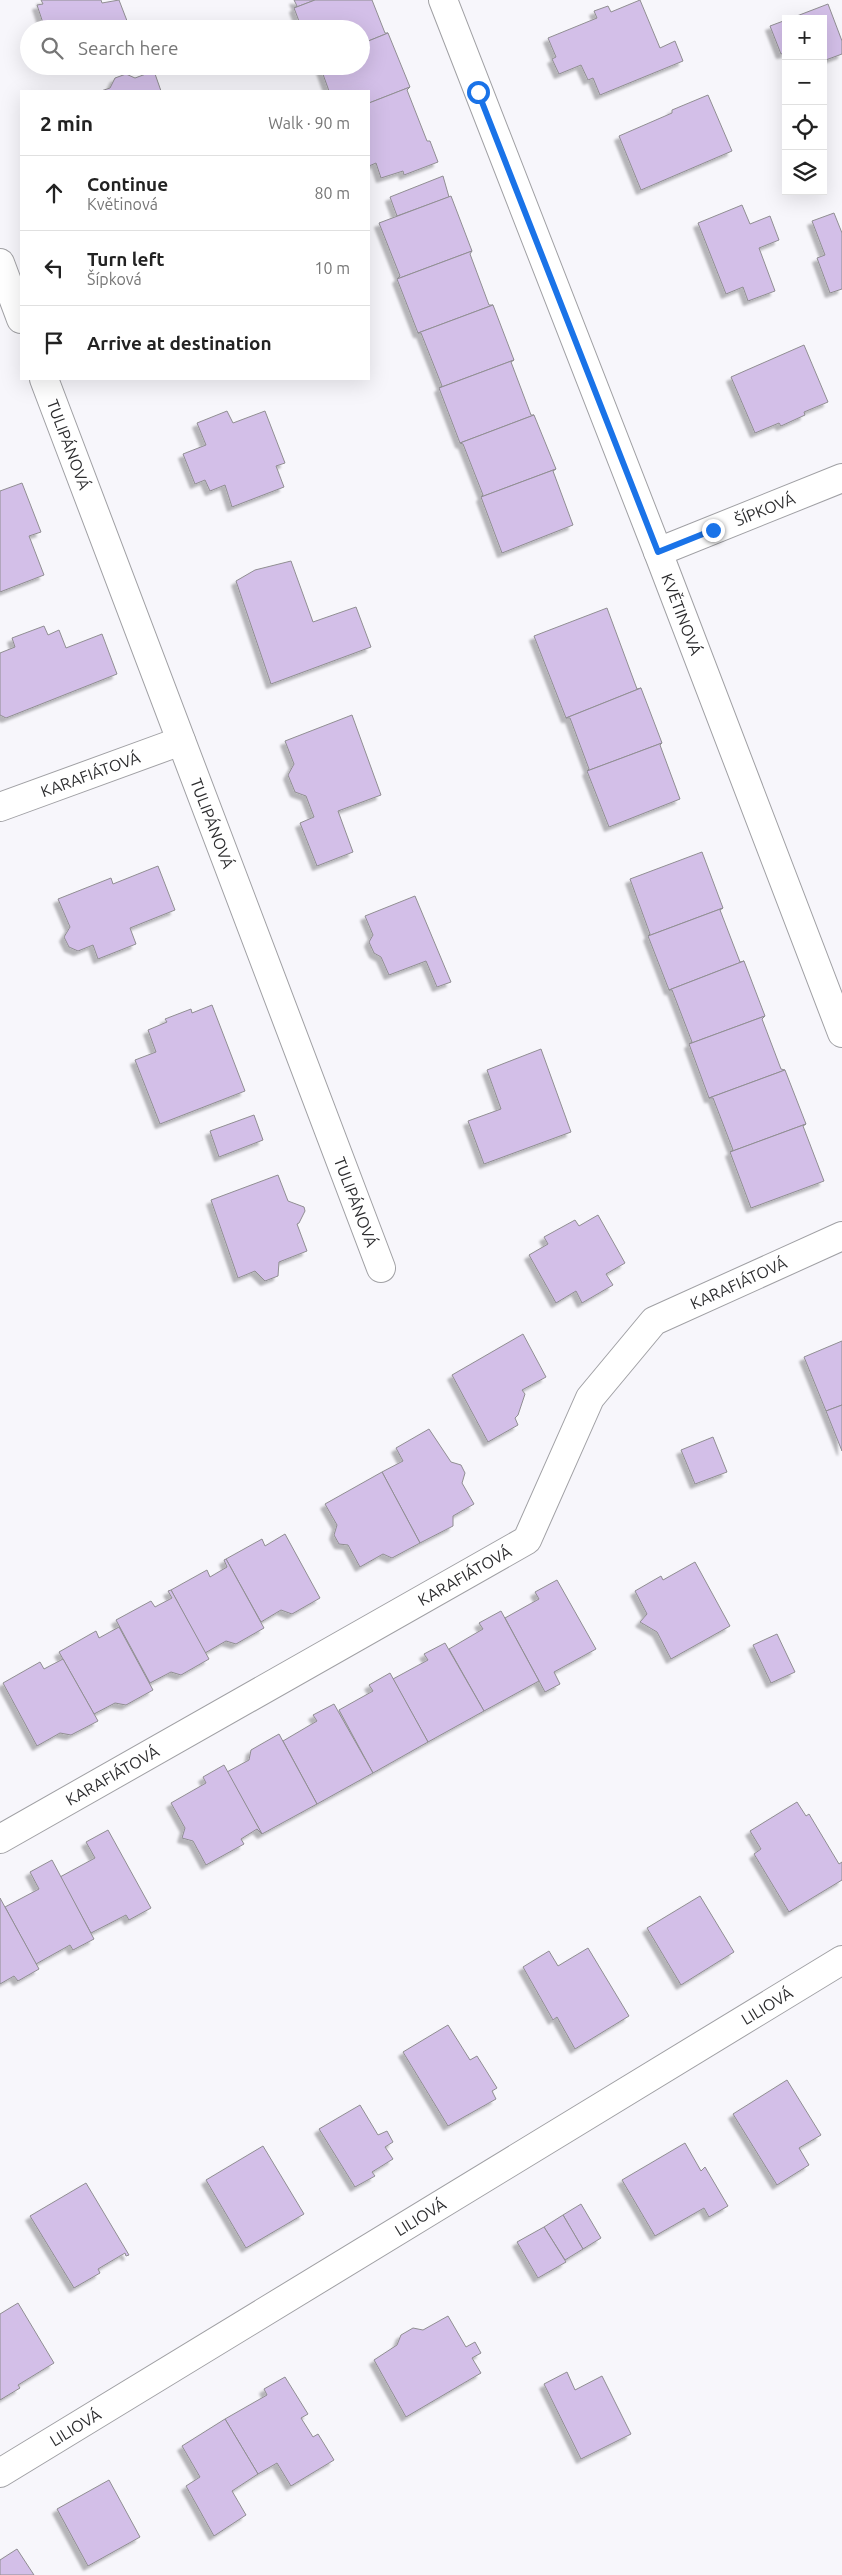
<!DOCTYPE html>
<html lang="en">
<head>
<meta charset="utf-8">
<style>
	:root { --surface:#fff; --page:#f6f6f6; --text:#222; --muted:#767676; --line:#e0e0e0 }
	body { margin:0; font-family:Ubuntu,sans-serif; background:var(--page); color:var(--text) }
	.controls { position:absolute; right:15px; top:15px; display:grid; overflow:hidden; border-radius:0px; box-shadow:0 5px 20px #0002 }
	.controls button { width:45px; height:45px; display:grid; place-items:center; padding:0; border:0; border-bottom:1px solid var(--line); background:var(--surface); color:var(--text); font:25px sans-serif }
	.stop { position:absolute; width:15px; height:15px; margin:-11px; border:4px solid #1a73e8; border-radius:50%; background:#fff }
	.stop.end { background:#1a73e8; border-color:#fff; box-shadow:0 1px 5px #0008 }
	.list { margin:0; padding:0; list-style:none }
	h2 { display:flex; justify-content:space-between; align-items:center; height:65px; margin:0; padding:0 20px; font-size:21px }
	h2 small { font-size:16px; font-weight:400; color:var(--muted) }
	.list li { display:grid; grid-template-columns:32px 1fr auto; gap:15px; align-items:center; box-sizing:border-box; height:75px; padding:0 20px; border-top:1px solid var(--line) }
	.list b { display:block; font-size:19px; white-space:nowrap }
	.list p { margin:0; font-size:16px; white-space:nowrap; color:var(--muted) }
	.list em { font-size:16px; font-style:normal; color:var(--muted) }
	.icon { flex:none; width:28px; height:28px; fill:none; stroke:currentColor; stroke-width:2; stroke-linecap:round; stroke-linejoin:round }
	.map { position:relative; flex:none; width:842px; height:2575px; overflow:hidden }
	.search { position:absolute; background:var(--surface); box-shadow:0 5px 20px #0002; left:20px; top:20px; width:350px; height:55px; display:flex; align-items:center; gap:12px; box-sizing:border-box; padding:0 18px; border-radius:28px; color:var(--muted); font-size:19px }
	.panel { position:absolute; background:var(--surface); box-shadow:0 5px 20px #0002; left:20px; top:90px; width:350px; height:290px; border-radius:0px }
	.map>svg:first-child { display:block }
	.building { fill:#d3bfe8; stroke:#908e92; filter:url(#shadow) }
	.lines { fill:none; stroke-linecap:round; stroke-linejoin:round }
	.minor-casing { stroke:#a0a0a4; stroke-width:30 }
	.minor { stroke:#fff; stroke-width:28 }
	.route { stroke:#1a73e8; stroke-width:6 }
	.labels { text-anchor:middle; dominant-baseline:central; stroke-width:4; stroke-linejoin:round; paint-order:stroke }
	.street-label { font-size:16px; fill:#2d2d2f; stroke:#f7f6fb }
</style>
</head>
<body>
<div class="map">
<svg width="842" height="2575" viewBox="0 0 842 2575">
	<defs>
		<filter id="shadow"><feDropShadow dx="-4.5" dy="4.5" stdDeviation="1" flood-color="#0004"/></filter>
	</defs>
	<rect width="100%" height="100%" fill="#f7f6fb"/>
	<g class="building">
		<path d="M41 0H101L102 3 119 0 129 26 123 29H81L79 23 64 29H45L37 5 43 4Z"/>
		<path d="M294 0H315L294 8 297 6Z"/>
		<path d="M315 0H372L385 33H388L361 44V29H302L294 8Z"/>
		<path d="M640 0 660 48 675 41 683 61 600 95 593 78 588 80 581 65 559 74 552 59 556 57 548 38 597 18 594 11 608 6 611 12Z"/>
		<path d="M828 4 842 41V54L823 61V19H789Z"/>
		<path d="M786 20V53L781 54 770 26Z"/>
		<path d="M388 33 410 87 369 103V91H329L320 66H361V44Z"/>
		<path d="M154 71 161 91H101L110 88 115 78 126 74 135 78Z"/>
		<path d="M410 87 407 90 427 141H430L438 162 404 175 403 171 381 178 376 163 369 166V103Z"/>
		<path d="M708 95 732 151 641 190 619 136 672 113V110Z"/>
		<path d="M443 176 449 197 397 216 390 197Z"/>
		<path d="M451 196 472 251 397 279 400 276 379 223Z"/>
		<path d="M742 205 750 224 770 216 779 240 759 248 775 291 748 301 743 287 726 294 698 223Z"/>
		<path d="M834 213 842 233V289L830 293 817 258 825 255 812 221Z"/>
		<path d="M472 251 470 254 489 305H493L418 333 397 279Z"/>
		<path d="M493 305 514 360 439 388 442 386 421 333H418Z"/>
		<path d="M804 345 828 402 804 412 805 415 781 426 779 423 755 433 731 377Z"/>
		<path d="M514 360 511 362 531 415H534L460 443 439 388Z"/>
		<path d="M227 411 233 423 265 411 285 463 276 466 284 487 232 507 225 485 210 491 205 480 195 484 183 454 206 445 197 423Z"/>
		<path d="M534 415 556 469 481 497 483 495 463 444 460 443Z"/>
		<path d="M556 469 553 471 573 525 502 553 481 497Z"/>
		<path d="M22 483 41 532 29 536 44 575 0 592V491Z"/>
		<path d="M291 561 313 622 356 607 371 647 271 684 236 581 255 570Z"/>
		<path d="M607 608 637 689 641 688 566 718 534 636Z"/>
		<path d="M44 626 48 635 59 630 66 648 102 634 117 674 6 718 0 715V653L15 647 12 638Z"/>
		<path d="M641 688 662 743 587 771 589 769 570 718H566Z"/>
		<path d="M352 715 381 795 338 811 353 852 317 866 300 823 314 817 306 796 295 792 288 775 294 764 285 741Z"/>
		<path d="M662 743 660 745 680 799 609 827 587 771Z"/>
		<path d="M702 852 723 908 648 936 650 934 630 879Z"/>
		<path d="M158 866 175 910 130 928 136 944 98 959 93 945 78 951 69 947 64 937 70 927 58 899 111 878 113 884Z"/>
		<path d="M415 896 451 982 437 987 426 961 389 975 381 957 374 953 369 942 373 935 365 916Z"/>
		<path d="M723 908 720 910 740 962 744 961 669 990 648 936Z"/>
		<path d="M744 961 765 1016 689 1044 692 1042 672 990H669Z"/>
		<path d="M212 1005 245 1091 160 1124 135 1060 156 1052 148 1030 167 1022 165 1019 191 1009 192 1013Z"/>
		<path d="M765 1016 762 1019 781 1069 785 1070 709 1098 689 1044Z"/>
		<path d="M541 1049 571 1132 484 1164 468 1121 501 1109 487 1070Z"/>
		<path d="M785 1070 806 1124 730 1152 733 1150 713 1098H709Z"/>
		<path d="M254 1115 263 1140 219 1157 210 1131Z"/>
		<path d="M806 1124 803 1126 824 1181 751 1208 730 1152Z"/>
		<path d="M278 1175 288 1201 304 1207 305 1211 299 1223 297 1224 307 1251 279 1262 278 1276 265 1281 255 1271 238 1278 211 1200Z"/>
		<path d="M598 1215 625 1263 606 1274 613 1285 582 1303 576 1291 556 1303 529 1255 548 1244 544 1237 575 1220 579 1226Z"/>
		<path d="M523 1334 546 1377 522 1390 525 1394 518 1415 515 1418 518 1425 488 1442 452 1375Z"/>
		<path d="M842 1341V1405L826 1411 804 1357Z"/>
		<path d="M842 1405V1451L826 1411Z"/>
		<path d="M429 1429 451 1462 461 1465 465 1473 462 1483 474 1504 453 1516V1526L420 1543 382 1472 403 1461 396 1448Z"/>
		<path d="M713 1437 727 1472 695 1484 681 1450Z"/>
		<path d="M382 1472 420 1543 392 1558 383 1554 360 1567 348 1545 339 1544 334 1535 337 1525 325 1504Z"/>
		<path d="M285 1534 320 1598 292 1614 281 1610 261 1622 226 1559 262 1539 265 1546Z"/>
		<path d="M226 1559 264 1628 236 1644 226 1641 205 1653 171 1590 207 1570 210 1577 227 1567 224 1560Z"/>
		<path d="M695 1562 730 1626 671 1659 657 1632 640 1622 647 1614 635 1591 661 1576 663 1580Z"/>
		<path d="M557 1580 596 1649 554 1672 560 1684 545 1692 505 1618 539 1599 535 1592Z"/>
		<path d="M171 1590 209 1659 181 1675 171 1672 150 1683 116 1620 151 1601 155 1607 172 1598 168 1591Z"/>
		<path d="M501 1611 539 1681 484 1711 449 1649 483 1629 479 1623Z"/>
		<path d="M119 1627 153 1690 126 1705 115 1703 94 1714 59 1652 96 1631 99 1638Z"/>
		<path d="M777 1634 795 1672 771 1683 753 1645Z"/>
		<path d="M445 1643 484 1711 428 1742 393 1679 428 1660 424 1654Z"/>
		<path d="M63 1659 98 1721 71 1735 60 1733 37 1746 3 1683 40 1662 44 1669Z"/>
		<path d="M390 1673 428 1742 373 1773 339 1710 373 1691 369 1685Z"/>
		<path d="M334 1704 373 1773 317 1804 283 1741 317 1721 313 1715Z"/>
		<path d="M279 1734 317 1804 262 1834 227 1772 249 1760 251 1750Z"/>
		<path d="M224 1765 262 1834 257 1829 241 1839 244 1844 206 1865 193 1841 182 1838 185 1828 171 1803 206 1783 203 1777Z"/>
		<path d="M797 1802 806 1816 809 1814 839 1864 842 1862V1880L789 1912 754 1854 761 1849 750 1831Z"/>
		<path d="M108 1830 151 1908 129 1920 126 1915 91 1933 60 1877 95 1858 86 1842Z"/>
		<path d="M52 1860 94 1939 73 1950 70 1945 36 1964 5 1907 39 1889 30 1872Z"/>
		<path d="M700 1896 734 1952 681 1985 647 1928Z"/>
		<path d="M0 1898 39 1969 18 1981 14 1976 0 1984Z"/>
		<path d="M588 1948 629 2016 575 2049 557 2017 553 2020 523 1967 549 1951 558 1966Z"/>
		<path d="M448 2025 470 2060 477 2056 497 2088 492 2091 496 2099 448 2126 403 2052Z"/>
		<path d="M787 2080 821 2135 799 2148 809 2165 777 2185 733 2114Z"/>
		<path d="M360 2105 378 2135 387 2131 393 2142 385 2147 393 2159 372 2172 375 2176 355 2187 319 2129Z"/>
		<path d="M685 2143 701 2171 705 2167 728 2206 709 2217 704 2208 655 2236 622 2180Z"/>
		<path d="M263 2146 304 2214 246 2248 206 2180Z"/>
		<path d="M86 2183 129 2255 126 2256 125 2253 98 2269 100 2273 74 2288 30 2216Z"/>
		<path d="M581 2204 601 2238 583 2249 563 2215Z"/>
		<path d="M563 2215 583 2249 565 2260 544 2227Z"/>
		<path d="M544 2227 566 2262 538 2278 517 2242Z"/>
		<path d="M18 2303 54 2363 18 2385 20 2388 0 2400V2314Z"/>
		<path d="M448 2316 466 2347 475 2342 481 2353 472 2358 481 2373 406 2417 374 2360 397 2345 401 2335 413 2328 423 2330Z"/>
		<path d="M567 2372 575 2390 602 2376 631 2434 581 2459 544 2384Z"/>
		<path d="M285 2377 308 2414 301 2418 313 2437 318 2434 334 2460 291 2486 277 2463 258 2474 225 2419 267 2395 264 2389Z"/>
		<path d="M225 2419 258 2474 232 2491 246 2515 214 2536 186 2486 200 2477 182 2446Z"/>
		<path d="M109 2480 140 2537 88 2566 57 2509Z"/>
		<path d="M17 2549 34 2575H0V2560Z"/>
	</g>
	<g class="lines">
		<defs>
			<g id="minor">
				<path id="s1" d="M443 0 658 552 842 1033"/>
				<path d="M0 263 21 319"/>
				<path id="s2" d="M44 379 381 1268"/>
				<path id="s3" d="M658 552 842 478"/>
				<path id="s4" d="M0 807 181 741"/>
				<path id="s5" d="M0 1839 527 1540 590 1398 654 1321 842 1236"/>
				<path id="s6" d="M0 2473 842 1960"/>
			</g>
		</defs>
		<use href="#minor" class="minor-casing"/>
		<use href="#minor" class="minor"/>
	</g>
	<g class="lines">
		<path class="route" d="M478 92 658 552 713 530"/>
	</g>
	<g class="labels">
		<g class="street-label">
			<text stroke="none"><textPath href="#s2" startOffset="70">TULIPÁNOVÁ</textPath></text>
			<text stroke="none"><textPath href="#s3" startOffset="115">ŠÍPKOVÁ</textPath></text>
			<text stroke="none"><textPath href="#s1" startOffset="659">KVĚTINOVÁ</textPath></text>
			<text stroke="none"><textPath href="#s4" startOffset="96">KARAFIÁTOVÁ</textPath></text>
			<text stroke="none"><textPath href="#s2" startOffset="475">TULIPÁNOVÁ</textPath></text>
			<text stroke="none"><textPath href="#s2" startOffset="880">TULIPÁNOVÁ</textPath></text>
			<text stroke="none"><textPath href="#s5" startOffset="954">KARAFIÁTOVÁ</textPath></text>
			<text stroke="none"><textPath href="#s5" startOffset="534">KARAFIÁTOVÁ</textPath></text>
			<text stroke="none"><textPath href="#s5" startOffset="129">KARAFIÁTOVÁ</textPath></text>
			<text stroke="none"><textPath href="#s6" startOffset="898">LILIOVÁ</textPath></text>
			<text stroke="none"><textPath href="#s6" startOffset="492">LILIOVÁ</textPath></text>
			<text stroke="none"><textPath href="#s6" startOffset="88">LILIOVÁ</textPath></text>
		</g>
	</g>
</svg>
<div class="controls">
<button>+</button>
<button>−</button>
<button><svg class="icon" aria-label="locate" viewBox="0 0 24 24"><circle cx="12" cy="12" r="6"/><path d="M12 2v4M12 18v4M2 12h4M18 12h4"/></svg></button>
<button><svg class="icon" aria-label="layers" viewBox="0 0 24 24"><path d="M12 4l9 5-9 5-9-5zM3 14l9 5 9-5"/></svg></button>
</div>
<div class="stop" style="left:478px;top:92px"></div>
<div class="stop end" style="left:713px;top:530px"></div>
<div class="search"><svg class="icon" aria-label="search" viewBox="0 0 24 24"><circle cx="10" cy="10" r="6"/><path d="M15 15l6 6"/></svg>Search here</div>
<section class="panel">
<h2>2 min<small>Walk · 90 m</small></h2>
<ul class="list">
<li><svg class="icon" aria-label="ahead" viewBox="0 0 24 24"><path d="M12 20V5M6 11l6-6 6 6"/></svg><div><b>Continue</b><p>Květinová</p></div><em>80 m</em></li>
<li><svg class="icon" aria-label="left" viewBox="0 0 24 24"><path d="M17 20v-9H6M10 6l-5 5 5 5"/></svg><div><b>Turn left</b><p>Šípková</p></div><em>10 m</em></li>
<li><svg class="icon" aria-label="arrive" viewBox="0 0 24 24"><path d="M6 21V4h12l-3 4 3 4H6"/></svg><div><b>Arrive at destination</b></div></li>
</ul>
</section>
</div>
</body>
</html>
